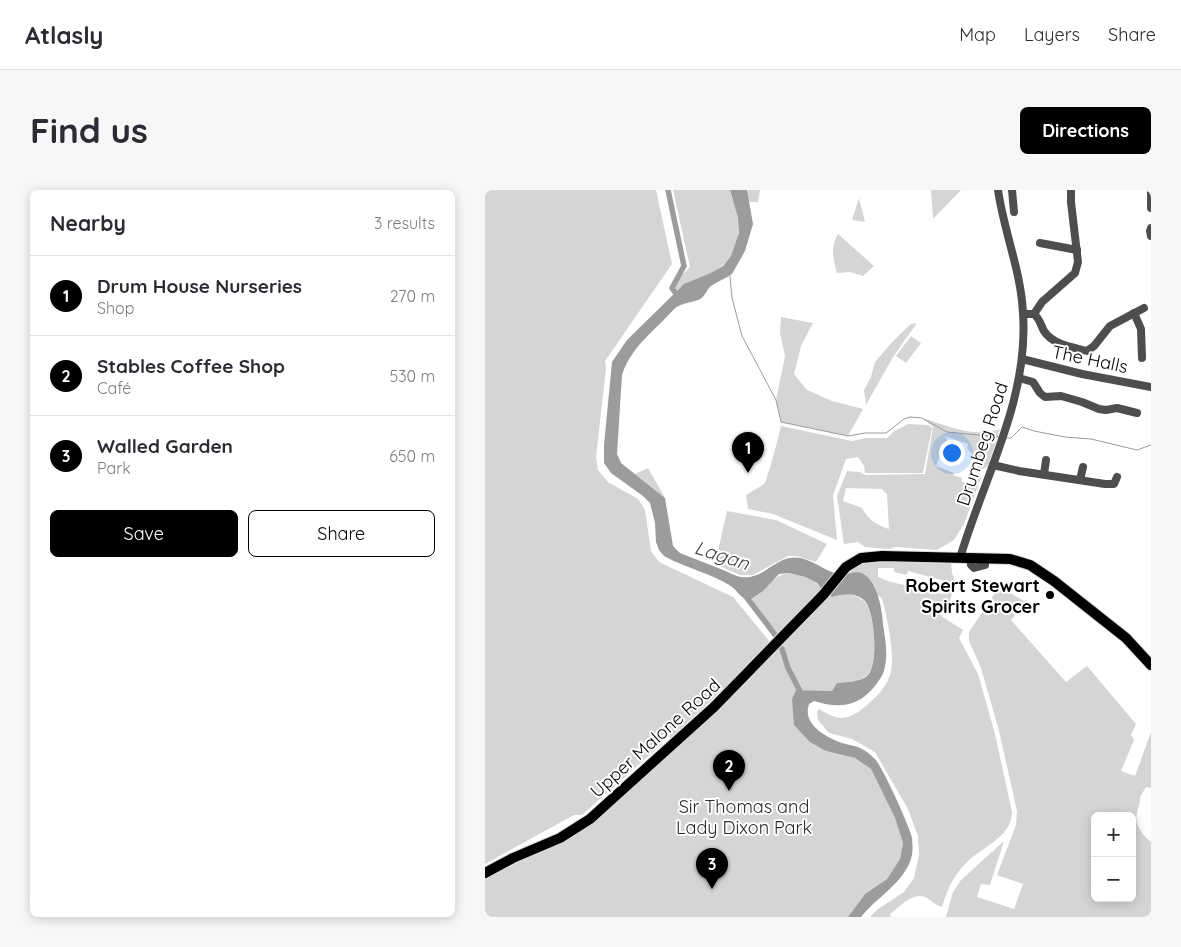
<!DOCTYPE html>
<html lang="en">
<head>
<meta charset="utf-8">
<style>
	:root { --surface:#fff; --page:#f7f7f7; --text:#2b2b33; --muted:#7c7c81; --line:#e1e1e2; --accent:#000 }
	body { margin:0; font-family:Quicksand,sans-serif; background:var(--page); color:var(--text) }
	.controls { position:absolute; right:15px; bottom:15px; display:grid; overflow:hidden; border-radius:8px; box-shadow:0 2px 12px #0003 }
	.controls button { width:45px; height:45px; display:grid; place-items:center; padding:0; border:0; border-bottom:1px solid var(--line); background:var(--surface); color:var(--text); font:25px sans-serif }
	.you { position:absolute; left:466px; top:262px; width:18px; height:18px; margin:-12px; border:4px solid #fff; border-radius:50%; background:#1a73e8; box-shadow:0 0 0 8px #1a73e833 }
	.badge { display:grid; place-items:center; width:32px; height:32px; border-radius:50%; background:var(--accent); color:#fff; font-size:16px; font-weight:700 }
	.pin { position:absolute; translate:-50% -41px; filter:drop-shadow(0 1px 2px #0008) }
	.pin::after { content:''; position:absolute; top:26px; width:18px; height:15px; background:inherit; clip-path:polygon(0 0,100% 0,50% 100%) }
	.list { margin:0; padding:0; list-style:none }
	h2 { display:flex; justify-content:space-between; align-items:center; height:65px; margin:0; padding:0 20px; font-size:21px }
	h2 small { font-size:16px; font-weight:400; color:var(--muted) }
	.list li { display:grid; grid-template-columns:32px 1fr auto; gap:15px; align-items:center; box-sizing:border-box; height:80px; padding:0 20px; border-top:1px solid var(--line) }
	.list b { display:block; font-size:19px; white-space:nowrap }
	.list p { margin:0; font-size:16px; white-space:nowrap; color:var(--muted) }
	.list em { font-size:16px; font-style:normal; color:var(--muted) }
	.actions { display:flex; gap:10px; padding:15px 20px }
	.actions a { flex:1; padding:11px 0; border:1px solid var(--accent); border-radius:8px; text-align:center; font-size:18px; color:var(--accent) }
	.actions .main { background:var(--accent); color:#fff }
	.map { position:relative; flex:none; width:666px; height:727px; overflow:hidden; border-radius:8px }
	header { display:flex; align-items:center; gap:30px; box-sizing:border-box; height:70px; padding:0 25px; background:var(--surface); border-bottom:1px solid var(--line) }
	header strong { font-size:24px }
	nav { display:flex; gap:28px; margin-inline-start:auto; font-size:18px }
	.intro { display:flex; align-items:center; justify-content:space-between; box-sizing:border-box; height:120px; padding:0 30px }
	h1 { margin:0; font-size:35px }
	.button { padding:12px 22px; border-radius:8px; background:var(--accent); color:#fff; font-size:18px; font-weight:700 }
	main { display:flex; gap:30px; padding:0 30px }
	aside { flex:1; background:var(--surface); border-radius:8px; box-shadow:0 2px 12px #0003 }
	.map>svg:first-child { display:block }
	.green { fill:#d5d5d5; fill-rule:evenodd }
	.water { fill:#9c9c9c }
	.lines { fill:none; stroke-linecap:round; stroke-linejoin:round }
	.stream { stroke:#9c9c9c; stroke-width:1 }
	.canal { stroke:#9c9c9c; stroke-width:5.5 }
	.major-casing { stroke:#dbdbdb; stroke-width:12 }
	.minor { stroke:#4e4e4e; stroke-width:8 }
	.major { stroke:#000; stroke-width:10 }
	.poi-dot { fill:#000; stroke:#fff; stroke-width:2 }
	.labels { text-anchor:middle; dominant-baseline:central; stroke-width:4; stroke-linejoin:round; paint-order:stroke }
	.street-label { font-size:18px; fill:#000; stroke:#fff }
	.poi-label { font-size:18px; font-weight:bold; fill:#000; stroke:#fff; text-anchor:end }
	.park-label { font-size:18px; fill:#2c2c2c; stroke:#fff }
	.water-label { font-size:19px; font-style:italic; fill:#3d3d3d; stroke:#fff }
</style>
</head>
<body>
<header>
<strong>Atlasly</strong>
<nav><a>Map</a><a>Layers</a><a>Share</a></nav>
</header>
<div class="intro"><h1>Find us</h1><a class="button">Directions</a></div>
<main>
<aside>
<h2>Nearby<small>3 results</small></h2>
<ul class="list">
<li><span class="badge">1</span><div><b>Drum House Nurseries</b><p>Shop</p></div><em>270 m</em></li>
<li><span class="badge">2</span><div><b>Stables Coffee Shop</b><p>Café</p></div><em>530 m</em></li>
<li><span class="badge">3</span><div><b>Walled Garden</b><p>Park</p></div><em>650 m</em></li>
</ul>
<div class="actions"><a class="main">Save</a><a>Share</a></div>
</aside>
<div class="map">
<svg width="666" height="727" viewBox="0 0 666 727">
	<rect width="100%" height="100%" fill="#fff"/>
	<g class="green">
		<path d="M0 0H171L187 74 120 171 121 178 111 267 113 280 123 292 153 309 160 320 166 361 174 372 248 407 285 452 266 473 185 549 184 539 166 556 178 553 97 625H89L0 674Z"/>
		<path d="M188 0H245C247 10 252 20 253 30 257 53 246 73 225 84 213 89 201 92 191 101L190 98 193 89 205 77Z"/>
		<path d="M262 0H275L273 12H264Z"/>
		<path d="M446 0H476L448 29Z"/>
		<path d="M374 8 380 32 367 30Z"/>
		<path d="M353 44 389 76 378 86 365 82 352 83C348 69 345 57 353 44Z"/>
		<path d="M296 127 328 133 316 156 309 184 322 200 347 211 378 219 363 246 296 232 291 210 300 166 295 143Z"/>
		<path d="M432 133 408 167 381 215 379 200 386 187 390 172 410 149 426 134Z"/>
		<path d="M426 146 436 153 421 173 411 166Z"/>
		<path d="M437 228C465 236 485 248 515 239L503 276 498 279 492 277 494 272 482 258 483 254 459 246 462 249 451 276 469 283 468 285 477 288 476 291 487 296 493 283 495 284 496 288 479 334 469 350 452 360 411 357 404 359 380 357 373 352 359 354 352 306 362 281 375 282 380 285 440 284 448 237ZM361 298 397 299 402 304 404 339C391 335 383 329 377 318L358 311Z"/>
		<path d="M423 234 443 235 447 238 438 283H380L379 276 373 267 361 269 348 305 352 350 288 324 263 319 261 305C266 301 274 298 279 294 282 292 294 245 296 236L367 251 381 248H402L408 242Z"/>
		<path d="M163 278 180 308 150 284Z"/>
		<path d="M242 321 291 330 342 354 331 372 311 366H303L268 385H255L230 374Z"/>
		<path d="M377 369 457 373 466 370 467 383 471 393 464 413 456 426 478 440 474 448 493 484 510 544 527 622C527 648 494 658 479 675 467 688 462 701 457 717 450 715 446 710 440 707 428 702 414 717 405 724L406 727H385L393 719 419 702 429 688 434 665 433 646 423 619 390 562 367 549 344 543 333 530 332 522 334 519C351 529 359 532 376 520 388 510 400 500 405 485 411 467 402 427 397 408L392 405 387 394 366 382 357 384ZM393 378H409V382L422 385 423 381 460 391 458 404 406 392 393 387Z"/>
		<path d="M304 383C317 386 329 389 337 399L293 444 265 410C270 407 275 404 278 400 288 391 291 385 304 383Z"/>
		<path d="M514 397 541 412 526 430 581 492 602 476 651 534 646 545 649 550 636 581 650 586 666 542V598L661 597 655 607C656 614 653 616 652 623 649 634 658 646 666 652V727H461L468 702 476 690 519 651 505 695 496 694 492 707 529 719 538 694 512 685 531 635 532 621 514 541 496 478 484 451V442ZM610 626H647V708H610Z"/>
		<path d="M361 404C367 405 373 406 379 411 390 421 394 475 382 485 376 492 361 492 352 493L347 501 312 500 307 509 341 561 370 568 386 579 410 628 418 653 415 669 402 689 380 704 363 727H0V689L76 651 343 405 347 407Z"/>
	</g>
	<path class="water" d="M245 0H262L268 34 260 61 247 84C240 89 233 91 226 96 221 100 220 108 213 110 205 113 198 113 190 118 171 140 146 156 137 185L132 264 136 273 180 308 188 356 195 363C209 369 224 374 238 380 243 382 250 386 256 387 275 390 287 372 304 368 322 364 338 381 354 384 363 385 372 379 380 385 393 395 397 419 398 434 400 448 403 463 400 476 399 484 395 489 390 496 373 517 354 519 329 511L324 514C317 534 340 547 357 553 363 555 369 555 375 558 380 560 386 565 390 569 397 576 425 637 427 648 428 657 428 666 424 674 414 696 391 708 376 727H363L380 704 402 689 415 669 418 653 410 628 386 579 370 568 341 561 325 552 309 535 307 509 311 500 347 501 352 493C361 492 375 492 382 486 394 476 390 423 380 411 371 402 358 404 347 407L337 399 332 393 320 387 304 383 294 384 278 401 265 410C254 408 255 403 247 397 231 385 198 377 179 366L174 360 171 352 170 333 165 313 158 306 126 283 119 273V255L127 172 142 150 199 94 226 83 238 76 246 66 254 43 253 28Z"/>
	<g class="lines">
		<g class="stream">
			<path d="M245 86 247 108 257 146 291 210 296 232 363 246 380 243H401L419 229 425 227 437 228 462 242 514 247"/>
			<path d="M520 248H526L537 237 549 241 580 247 606 249 652 260 666 255"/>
		</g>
		<g class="canal">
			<path d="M183 0 199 76 187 98 194 108"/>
			<path d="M259 404 291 446"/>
			<path d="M297 459 303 478 317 505"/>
		</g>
		<defs>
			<path id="major" d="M0 683 28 668 75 648 105 629 229 517 338 405 361 377 376 368 397 366 525 369 545 375 569 391 641 448 666 475"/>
		</defs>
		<use href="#major" class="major-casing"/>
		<g class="minor">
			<path d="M527 0 529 22"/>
			<path d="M666 2V18"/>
			<path d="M666 38 665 41 666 46"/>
			<path d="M555 53 592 60"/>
			<path d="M649 123 656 139 657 168"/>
			<path d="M539 124H549C555 129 556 136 559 141 568 155 587 157 602 161L609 156 625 136 659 118"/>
			<path d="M549 124 557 112 590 83 593 72 586 12V0"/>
			<path d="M537 169 597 184 666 197"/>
			<path d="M534 188 548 192 555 203 560 207 576 206 597 212 614 219 621 220 632 218 652 223"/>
			<path d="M508 275 534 281 620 294H629L632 287"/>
			<path d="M559 284 561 270"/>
			<path d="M595 290 598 277"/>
			<path d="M475 368C499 287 544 210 538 123 536 81 519 42 513 0"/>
			<path d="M485 368 486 375 489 378 500 375"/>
		</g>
		<use href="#major" class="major"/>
	</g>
	<circle class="poi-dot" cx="565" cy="405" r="5"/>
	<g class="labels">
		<g class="street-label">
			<text transform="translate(605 169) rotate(12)">The Halls</text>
			<text transform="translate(497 254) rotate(-72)">Drumbeg Road</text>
			<text transform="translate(170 548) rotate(-42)">Upper Malone Road</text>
		</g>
		<g class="poi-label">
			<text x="555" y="395">Robert Stewart<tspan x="555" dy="21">Spirits Grocer</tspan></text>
		</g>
		<g class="park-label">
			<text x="259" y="616">Sir Thomas and<tspan x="259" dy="21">Lady Dixon Park</tspan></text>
		</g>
		<g class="water-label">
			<text transform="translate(237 365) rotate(18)">Lagan</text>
		</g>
	</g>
</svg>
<div class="controls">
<button>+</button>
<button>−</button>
</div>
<div class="you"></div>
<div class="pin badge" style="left:263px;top:283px">1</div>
<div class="pin badge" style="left:244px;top:601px">2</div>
<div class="pin badge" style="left:227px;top:699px">3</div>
</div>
</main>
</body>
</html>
